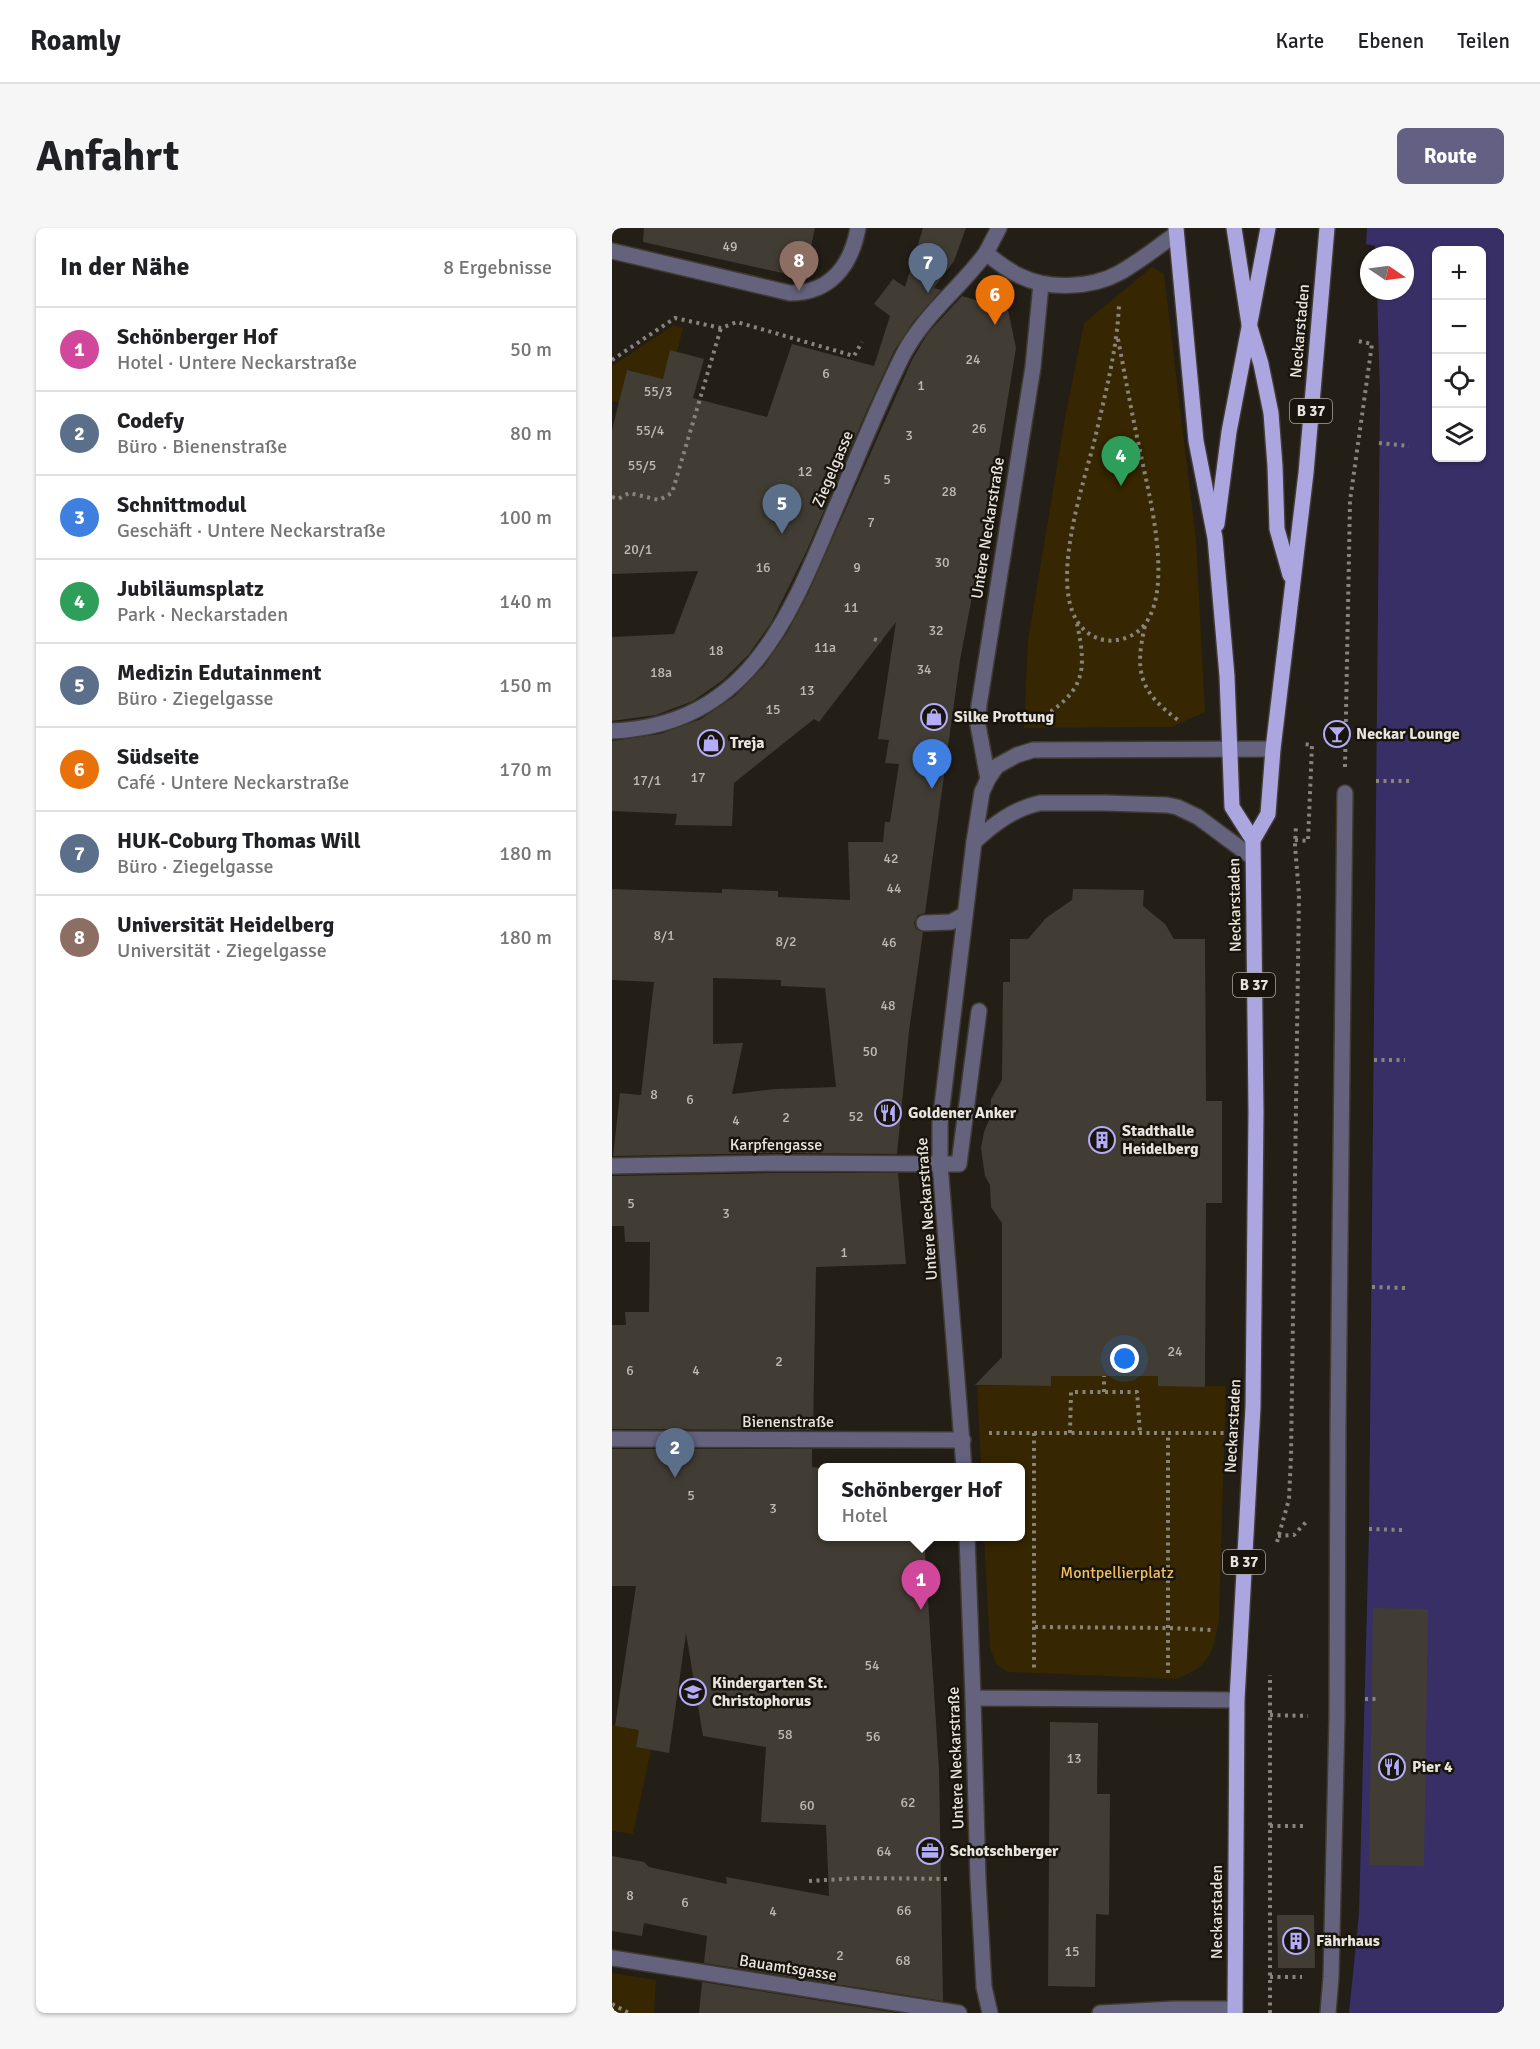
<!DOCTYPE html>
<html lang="de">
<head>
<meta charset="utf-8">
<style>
	:root { --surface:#fff; --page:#f6f6f6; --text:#202124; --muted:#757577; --line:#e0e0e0; --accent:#636084 }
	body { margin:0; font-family:Signika,sans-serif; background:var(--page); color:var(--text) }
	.controls { position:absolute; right:18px; top:18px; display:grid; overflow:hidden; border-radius:9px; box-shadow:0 2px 4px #0004 }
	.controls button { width:54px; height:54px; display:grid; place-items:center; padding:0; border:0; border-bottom:2px solid var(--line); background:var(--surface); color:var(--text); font:30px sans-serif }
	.compass { position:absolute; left:748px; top:18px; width:54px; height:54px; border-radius:50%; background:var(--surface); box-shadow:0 2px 4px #0004; rotate:103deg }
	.you { position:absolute; left:513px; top:1131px; width:21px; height:21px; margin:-15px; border:4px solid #fff; border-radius:50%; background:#1a73e8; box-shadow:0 0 0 9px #1a73e833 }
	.badge { display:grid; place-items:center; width:39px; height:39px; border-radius:50%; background:var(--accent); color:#fff; font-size:20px; font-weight:700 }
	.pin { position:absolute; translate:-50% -50px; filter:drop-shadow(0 2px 3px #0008) }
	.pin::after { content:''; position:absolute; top:32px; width:21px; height:18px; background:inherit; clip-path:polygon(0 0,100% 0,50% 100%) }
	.popup { position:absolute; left:206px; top:1235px; width:207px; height:78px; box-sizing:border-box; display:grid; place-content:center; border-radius:9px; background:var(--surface); filter:drop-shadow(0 2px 4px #0005); font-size:20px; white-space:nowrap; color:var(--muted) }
	.popup b { font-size:22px; color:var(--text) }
	.popup::after { content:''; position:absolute; left:50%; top:100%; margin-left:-12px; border:12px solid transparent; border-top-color:var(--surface) }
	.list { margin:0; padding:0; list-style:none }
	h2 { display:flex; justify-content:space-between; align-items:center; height:78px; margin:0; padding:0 24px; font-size:26px }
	h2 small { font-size:20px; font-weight:400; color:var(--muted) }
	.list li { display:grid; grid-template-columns:39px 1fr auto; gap:18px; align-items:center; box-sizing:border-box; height:84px; padding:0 24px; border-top:2px solid var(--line) }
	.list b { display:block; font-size:22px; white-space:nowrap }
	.list p { margin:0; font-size:20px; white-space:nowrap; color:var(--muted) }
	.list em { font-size:20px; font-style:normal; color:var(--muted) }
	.icon { flex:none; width:33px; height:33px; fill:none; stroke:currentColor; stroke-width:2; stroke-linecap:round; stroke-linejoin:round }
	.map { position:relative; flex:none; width:892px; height:1785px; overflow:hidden; border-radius:9px }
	header { display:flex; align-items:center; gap:36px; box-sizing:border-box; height:84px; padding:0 30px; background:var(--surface); border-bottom:2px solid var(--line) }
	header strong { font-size:28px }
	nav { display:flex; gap:33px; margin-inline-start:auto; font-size:21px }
	.intro { display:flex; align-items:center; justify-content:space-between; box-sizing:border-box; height:144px; padding:0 36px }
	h1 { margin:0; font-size:42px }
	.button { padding:15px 27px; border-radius:9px; background:var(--accent); color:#fff; font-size:21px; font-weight:700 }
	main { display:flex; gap:36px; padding:0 36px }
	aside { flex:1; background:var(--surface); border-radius:9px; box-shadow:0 2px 4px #0004 }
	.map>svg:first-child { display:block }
	.green { fill:#362601 }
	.water { fill:#382f66; fill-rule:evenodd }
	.building { fill:#423d34; fill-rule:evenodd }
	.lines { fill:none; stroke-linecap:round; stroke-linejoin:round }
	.service-casing { stroke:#3f3a32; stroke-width:18 }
	.pedestrian-casing { stroke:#3f3a32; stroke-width:18 }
	.minor-casing { stroke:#3f3a32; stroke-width:18 }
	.primary-casing { stroke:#3f3a32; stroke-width:18 }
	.path { stroke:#88847d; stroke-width:4; stroke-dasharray:3 4.5; stroke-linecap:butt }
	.service { stroke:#64627d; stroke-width:15 }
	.pedestrian { stroke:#64627d; stroke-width:15 }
	.minor { stroke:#64627d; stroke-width:15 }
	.primary { stroke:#aba6df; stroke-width:15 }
	.labels { text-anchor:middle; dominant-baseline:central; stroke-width:5; stroke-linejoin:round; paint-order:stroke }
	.number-label { font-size:14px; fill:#bebbb4 }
	.shield { fill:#19150d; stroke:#aaa7a0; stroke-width:1.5 }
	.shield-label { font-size:15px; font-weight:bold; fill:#e8e5df }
	.street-label { font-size:16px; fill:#e8e5df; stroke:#19150d }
	.poi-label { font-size:16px; font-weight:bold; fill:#e8e5df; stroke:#19150d; text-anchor:start }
	.park-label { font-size:16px; fill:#efbf61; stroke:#19150d }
</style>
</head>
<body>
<header>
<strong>Roamly</strong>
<nav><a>Karte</a><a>Ebenen</a><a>Teilen</a></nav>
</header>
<div class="intro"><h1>Anfahrt</h1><a class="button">Route</a></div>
<main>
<aside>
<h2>In der Nähe<small>8 Ergebnisse</small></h2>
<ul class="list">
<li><span class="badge" style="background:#d1479c">1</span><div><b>Schönberger Hof</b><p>Hotel · Untere Neckarstraße</p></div><em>50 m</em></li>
<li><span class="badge" style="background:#5c6f8a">2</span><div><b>Codefy</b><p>Büro · Bienenstraße</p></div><em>80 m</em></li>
<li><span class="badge" style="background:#3f7fe0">3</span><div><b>Schnittmodul</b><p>Geschäft · Untere Neckarstraße</p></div><em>100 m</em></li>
<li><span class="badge" style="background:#2e9e5b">4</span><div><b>Jubiläumsplatz</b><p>Park · Neckarstaden</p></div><em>140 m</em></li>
<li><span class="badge" style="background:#5c6f8a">5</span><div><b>Medizin Edutainment</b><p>Büro · Ziegelgasse</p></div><em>150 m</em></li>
<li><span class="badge" style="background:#e8710a">6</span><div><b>Südseite</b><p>Café · Untere Neckarstraße</p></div><em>170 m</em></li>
<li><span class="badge" style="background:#5c6f8a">7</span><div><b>HUK-Coburg Thomas Will</b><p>Büro · Ziegelgasse</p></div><em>180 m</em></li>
<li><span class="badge" style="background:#8d6e63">8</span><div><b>Universität Heidelberg</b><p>Universität · Ziegelgasse</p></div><em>180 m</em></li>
</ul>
</aside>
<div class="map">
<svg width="892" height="1785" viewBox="0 0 892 1785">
	<rect width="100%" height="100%" fill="#231e16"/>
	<g class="green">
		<path d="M540 39 552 46 584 312 593 484 560 499 412 500 416 413 453 190 472 95Z"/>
		<path d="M62 97 71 100 65 124 58 122 51 151 15 142 7 175 0 173V138Z"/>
		<path d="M439 1148H546V1158H614L607 1391C602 1424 598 1439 564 1451L396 1444 385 1437 378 1421 372 1309 408 1308V1240L369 1239 365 1158H439Z"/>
		<path d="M0 1497 27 1502 39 1522 21 1606 0 1603Z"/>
		<path d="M0 1745 44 1752 42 1785H0Z"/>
	</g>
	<path class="water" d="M755 0H892V1785H737L747 1686 757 1301 768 167 765 63H793V27H763V18L754 16ZM825 22H870V230H825Z"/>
	<g class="building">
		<path d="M32 0H203L192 50 31 14Z"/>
		<path d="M311 0H354L342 33 322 60 329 62 301 94 282 123 255 182 195 322 159 395 137 426 111 452 81 473 44 487 0 493V409L62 406 86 343 0 346V202L15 142 51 151 58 122 92 131 81 170 155 189 180 116 262 138 278 88 262 76 281 51 293 59Z"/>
		<path d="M350 68 396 82 404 120 385 237 348 432 313 685 306 687 302 695 304 701 311 704 297 803 285 926 165 925 1 928 8 865 29 867 42 754 0 752V661L110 665V661L166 663V669L238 672 236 614H271L273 594H278L287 536 273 535 277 512 266 511 284 394 207 494 202 491 122 555 120 598 63 597 65 586 0 583V513L48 506 89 491 123 468 152 438 175 405 195 368 300 132 316 105ZM101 750 169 752V758L213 760 224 859 164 861 120 866 131 815 101 816Z"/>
		<path d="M461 661 532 662 531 678 553 696 562 711H593L594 873H610V975H594L593 1159 546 1158V1148H439V1158L363 1157 390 1129V995L379 979 378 957 373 948 369 920 372 904 378 890 379 871 390 852 391 754H398V711H416L434 690 460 672Z"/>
		<path d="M165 945H286L294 1036 204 1039 201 1202 0 1201V1097H14L13 1084H37L38 1014H13L12 998H0V948Z"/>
		<path d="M0 1221H200V1239L210 1240V1308L312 1309 327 1542 331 1773 92 1735 95 1708 32 1695 30 1708 0 1703V1628L32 1634 37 1639 115 1656 114 1649 217 1668 214 1597 149 1594 154 1519 91 1508 74 1405 57 1525 24 1519 27 1502 3 1498 24 1358H0Z"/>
		<path d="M761 1380 816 1381 812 1638 757 1637Z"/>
		<path d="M438 1494 486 1495 485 1566H498L497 1687 484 1686 483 1759 436 1758Z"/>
		<path d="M665 1687H702L703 1740H666Z"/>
		<path d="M90 1754 285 1785H87Z"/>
	</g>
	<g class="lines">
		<defs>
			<g id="service">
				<path d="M0 23 178 65C218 65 239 38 246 0"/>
				<path d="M312 695 339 694 353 686"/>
				<path d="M328 936H347L367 783"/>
				<path d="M716 1785 719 1749 725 1489 726 1197 733 565"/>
			</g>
			<g id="pedestrian">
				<path d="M387 0 374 25C385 34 395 42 408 48 436 62 480 60 507 45 527 34 545 19 564 6"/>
				<path d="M0 503C135 497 176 393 221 286 244 233 265 179 291 127 311 88 348 60 374 25"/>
				<path d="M376 551 366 497 367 477 421 139 429 56"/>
				<path d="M0 938 165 935 328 936"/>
				<path d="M0 1211 351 1212"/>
				<path d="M361 1470 366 1651 372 1759 378 1785"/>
				<path d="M0 1730 347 1785"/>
				<path d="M488 1785 562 1781H623"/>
			</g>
			<g id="minor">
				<path d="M362 614C382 596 401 581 428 575H493L555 577 565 579 586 589 640 629"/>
				<path d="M352 1240 328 936V895L362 614 370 564 376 551 385 538 405 527 421 522 661 521"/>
				<path d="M355 1308 361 1470 625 1472"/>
			</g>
			<g id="primary">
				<path d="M564 0 584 213 603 310 615 448 620 579 641 612"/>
				<path d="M622 0 637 96 649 136 659 185 663 238 665 301 678 347"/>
				<path d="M605 296 617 204 656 0"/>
				<path d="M623 1785 625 1472 641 1179 644 884 641 612 656 586 661 521 694 245 715 0"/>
			</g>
		</defs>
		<use href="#service" class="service-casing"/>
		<use href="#pedestrian" class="pedestrian-casing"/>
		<use href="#minor" class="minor-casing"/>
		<use href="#primary" class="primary-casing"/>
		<g class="path">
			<path d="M506 111C513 147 519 182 527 218 535 261 572 387 516 409 504 414 492 414 481 408 426 379 474 251 484 206 494 163 505 121 507 77"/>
			<path d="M0 132 63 90 109 100 125 94 242 128 250 114"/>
			<path d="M767 215 797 218"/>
			<path d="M0 269 6 271 17 265 47 272 60 265 109 100"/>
			<path d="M533 398C522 444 528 464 566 492"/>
			<path d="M262 411 269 414"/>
			<path d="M426 492C471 464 476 446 465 396"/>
			<path d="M733 539 738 273 760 116 746 113"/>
			<path d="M764 553H798"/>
			<path d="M683 612 696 613 700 517 691 516"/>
			<path d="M762 832H793"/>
			<path d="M760 1059 794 1060"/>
			<path d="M492 1164V1148"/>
			<path d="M377 1205H422V1399L557 1400 600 1402"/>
			<path d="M422 1205H556"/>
			<path d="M458 1205 459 1164H525L528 1204"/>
			<path d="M757 1301 791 1302"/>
			<path d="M666 1308 682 1307 695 1293"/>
			<path d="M665 1314 677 1271 679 1229 687 667 683 617 684 597"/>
			<path d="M422 1399V1441"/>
			<path d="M556 1445V1205H612"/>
			<path d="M753 1471H768"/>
			<path d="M658 1487 696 1488"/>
			<path d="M658 1598H693"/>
			<path d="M197 1653 248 1650 338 1651"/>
			<path d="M658 1749H690"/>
			<path d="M0 1776 17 1785"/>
			<path d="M658 1785V1447"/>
		</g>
		<use href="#service" class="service"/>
		<use href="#pedestrian" class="pedestrian"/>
		<use href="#minor" class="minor"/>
		<use href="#primary" class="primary"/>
	</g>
	<defs>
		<symbol id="shop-ring" viewBox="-11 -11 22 22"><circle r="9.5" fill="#19150d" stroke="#b4acf9" stroke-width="1.5"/><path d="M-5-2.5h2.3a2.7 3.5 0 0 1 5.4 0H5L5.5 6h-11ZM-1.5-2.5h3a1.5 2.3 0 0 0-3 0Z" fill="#b4acf9"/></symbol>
		<symbol id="bar-ring" viewBox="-11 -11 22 22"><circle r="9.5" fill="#19150d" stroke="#b4acf9" stroke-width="1.5"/><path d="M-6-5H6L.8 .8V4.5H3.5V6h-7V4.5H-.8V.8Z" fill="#b4acf9"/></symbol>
		<symbol id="restaurant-ring" viewBox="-11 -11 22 22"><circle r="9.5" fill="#19150d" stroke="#b4acf9" stroke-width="1.5"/><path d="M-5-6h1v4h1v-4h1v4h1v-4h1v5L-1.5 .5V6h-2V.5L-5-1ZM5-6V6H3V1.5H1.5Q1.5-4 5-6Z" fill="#b4acf9"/></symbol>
		<symbol id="building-ring" viewBox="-11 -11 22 22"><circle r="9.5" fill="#19150d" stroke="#b4acf9" stroke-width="1.5"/><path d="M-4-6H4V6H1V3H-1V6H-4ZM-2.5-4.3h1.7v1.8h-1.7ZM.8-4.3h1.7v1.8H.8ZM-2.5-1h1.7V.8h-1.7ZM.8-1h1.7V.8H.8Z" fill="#b4acf9"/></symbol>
		<symbol id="school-ring" viewBox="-11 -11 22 22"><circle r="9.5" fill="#19150d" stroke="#b4acf9" stroke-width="1.5"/><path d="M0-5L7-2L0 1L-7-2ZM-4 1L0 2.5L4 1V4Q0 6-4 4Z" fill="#b4acf9"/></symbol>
		<symbol id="office-ring" viewBox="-11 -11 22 22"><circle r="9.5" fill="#19150d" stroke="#b4acf9" stroke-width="1.5"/><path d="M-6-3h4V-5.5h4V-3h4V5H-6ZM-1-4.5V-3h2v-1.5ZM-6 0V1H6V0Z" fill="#b4acf9"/></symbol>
	</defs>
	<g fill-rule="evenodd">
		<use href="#shop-ring" x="307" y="474" width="30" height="30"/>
		<use href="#bar-ring" x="710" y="491" width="30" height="30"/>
		<use href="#shop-ring" x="84" y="500" width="30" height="30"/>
		<use href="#restaurant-ring" x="261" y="870" width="30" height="30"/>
		<use href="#building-ring" x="475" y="897" width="30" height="30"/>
		<use href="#school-ring" x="66" y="1449" width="30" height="30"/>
		<use href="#restaurant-ring" x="765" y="1524" width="30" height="30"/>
		<use href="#office-ring" x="303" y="1608" width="30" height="30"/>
		<use href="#building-ring" x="669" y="1698" width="30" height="30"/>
	</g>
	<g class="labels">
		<g class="number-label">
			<text x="118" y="18">49</text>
			<text x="361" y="131">24</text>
			<text x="214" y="145">6</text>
			<text x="309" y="157">1</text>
			<text x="46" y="163">55/3</text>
			<text x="367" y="200">26</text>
			<text x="38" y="202">55/4</text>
			<text x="297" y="207">3</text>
			<text x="30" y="237">55/5</text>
			<text x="193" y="243">12</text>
			<text x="275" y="251">5</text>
			<text x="337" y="263">28</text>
			<text x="259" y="294">7</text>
			<text x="26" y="321">20/1</text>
			<text x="330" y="334">30</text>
			<text x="151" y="339">16</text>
			<text x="245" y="339">9</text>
			<text x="239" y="379">11</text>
			<text x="324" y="402">32</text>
			<text x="213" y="419">11a</text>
			<text x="104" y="422">18</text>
			<text x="312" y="441">34</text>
			<text x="49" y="444">18a</text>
			<text x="195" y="462">13</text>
			<text x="161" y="481">15</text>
			<text x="86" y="549">17</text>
			<text x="35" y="552">17/1</text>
			<text x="279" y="630">42</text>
			<text x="282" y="660">44</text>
			<text x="52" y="707">8/1</text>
			<text x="174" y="713">8/2</text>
			<text x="277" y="714">46</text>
			<text x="276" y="777">48</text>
			<text x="258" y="823">50</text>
			<text x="42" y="866">8</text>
			<text x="78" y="871">6</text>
			<text x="244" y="888">52</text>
			<text x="174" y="889">2</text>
			<text x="124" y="892">4</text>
			<text x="19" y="975">5</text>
			<text x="114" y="985">3</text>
			<text x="232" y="1024">1</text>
			<text x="563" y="1123">24</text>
			<text x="167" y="1133">2</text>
			<text x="18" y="1142">6</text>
			<text x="84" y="1142">4</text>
			<text x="79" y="1267">5</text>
			<text x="161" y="1280">3</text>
			<text x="260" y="1437">54</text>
			<text x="173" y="1506">58</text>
			<text x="261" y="1508">56</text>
			<text x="462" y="1530">13</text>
			<text x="296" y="1574">62</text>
			<text x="195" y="1577">60</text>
			<text x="272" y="1623">64</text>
			<text x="18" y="1667">8</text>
			<text x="73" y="1674">6</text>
			<text x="292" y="1682">66</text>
			<text x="161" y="1683">4</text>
			<text x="460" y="1723">15</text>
			<text x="228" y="1727">2</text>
			<text x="291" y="1732">68</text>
		</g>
		<g class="shield">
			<rect x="678" y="171" width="42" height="24" rx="4.5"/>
			<rect x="621" y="745" width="42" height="24" rx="4.5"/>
			<rect x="611" y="1322" width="42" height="24" rx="4.5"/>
		</g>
		<g class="shield-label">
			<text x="699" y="183">B 37</text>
			<text x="642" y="757">B 37</text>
			<text x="632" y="1334">B 37</text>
		</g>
		<g class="street-label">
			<text transform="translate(688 103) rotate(-85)">Neckarstaden</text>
			<text transform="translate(221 241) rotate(-67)">Ziegelgasse</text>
			<text transform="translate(376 300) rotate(-81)">Untere Neckarstraße</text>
			<text transform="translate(623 677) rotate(-91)">Neckarstaden</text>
			<text x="164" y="917">Karpfengasse</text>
			<text transform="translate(315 981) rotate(-94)">Untere Neckarstraße</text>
			<text x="176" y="1194">Bienenstraße</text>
			<text transform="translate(621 1198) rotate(-87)">Neckarstaden</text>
			<text transform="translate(344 1530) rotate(-92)">Untere Neckarstraße</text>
			<text transform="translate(605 1684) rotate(-90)">Neckarstaden</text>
			<text transform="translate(176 1740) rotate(9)">Bauamtsgasse</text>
		</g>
		<g class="poi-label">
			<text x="342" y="489">Silke Prottung</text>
			<text x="744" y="506">Neckar Lounge</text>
			<text x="118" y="515">Treja</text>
			<text x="296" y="885">Goldener Anker</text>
			<text x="510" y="903">Stadthalle<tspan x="510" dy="18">Heidelberg</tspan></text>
			<text x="100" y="1455">Kindergarten St.<tspan x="100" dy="18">Christophorus</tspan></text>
			<text x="800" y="1539">Pier 4</text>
			<text x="338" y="1623">Schotschberger</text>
			<text x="704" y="1713">Fährhaus</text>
		</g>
		<g class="park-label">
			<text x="505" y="1345">Montpellierplatz</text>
		</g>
	</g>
</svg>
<div class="controls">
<button>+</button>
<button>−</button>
<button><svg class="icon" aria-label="locate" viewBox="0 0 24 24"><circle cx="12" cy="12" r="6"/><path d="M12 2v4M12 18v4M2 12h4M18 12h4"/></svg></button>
<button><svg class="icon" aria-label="layers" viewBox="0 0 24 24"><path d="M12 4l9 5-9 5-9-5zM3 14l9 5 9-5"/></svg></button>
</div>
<svg class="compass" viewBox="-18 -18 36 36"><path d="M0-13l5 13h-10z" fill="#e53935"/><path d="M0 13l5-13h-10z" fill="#757577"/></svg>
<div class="you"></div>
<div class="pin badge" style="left:309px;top:1382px;background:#d1479c">1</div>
<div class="popup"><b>Schönberger Hof</b>Hotel</div>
<div class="pin badge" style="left:63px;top:1250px;background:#5c6f8a">2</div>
<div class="pin badge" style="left:320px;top:561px;background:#3f7fe0">3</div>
<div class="pin badge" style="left:509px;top:258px;background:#2e9e5b">4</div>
<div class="pin badge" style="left:170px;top:306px;background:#5c6f8a">5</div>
<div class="pin badge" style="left:383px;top:97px;background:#e8710a">6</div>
<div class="pin badge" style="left:316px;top:65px;background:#5c6f8a">7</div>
<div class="pin badge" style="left:187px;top:63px;background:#8d6e63">8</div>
</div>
</main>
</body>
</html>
